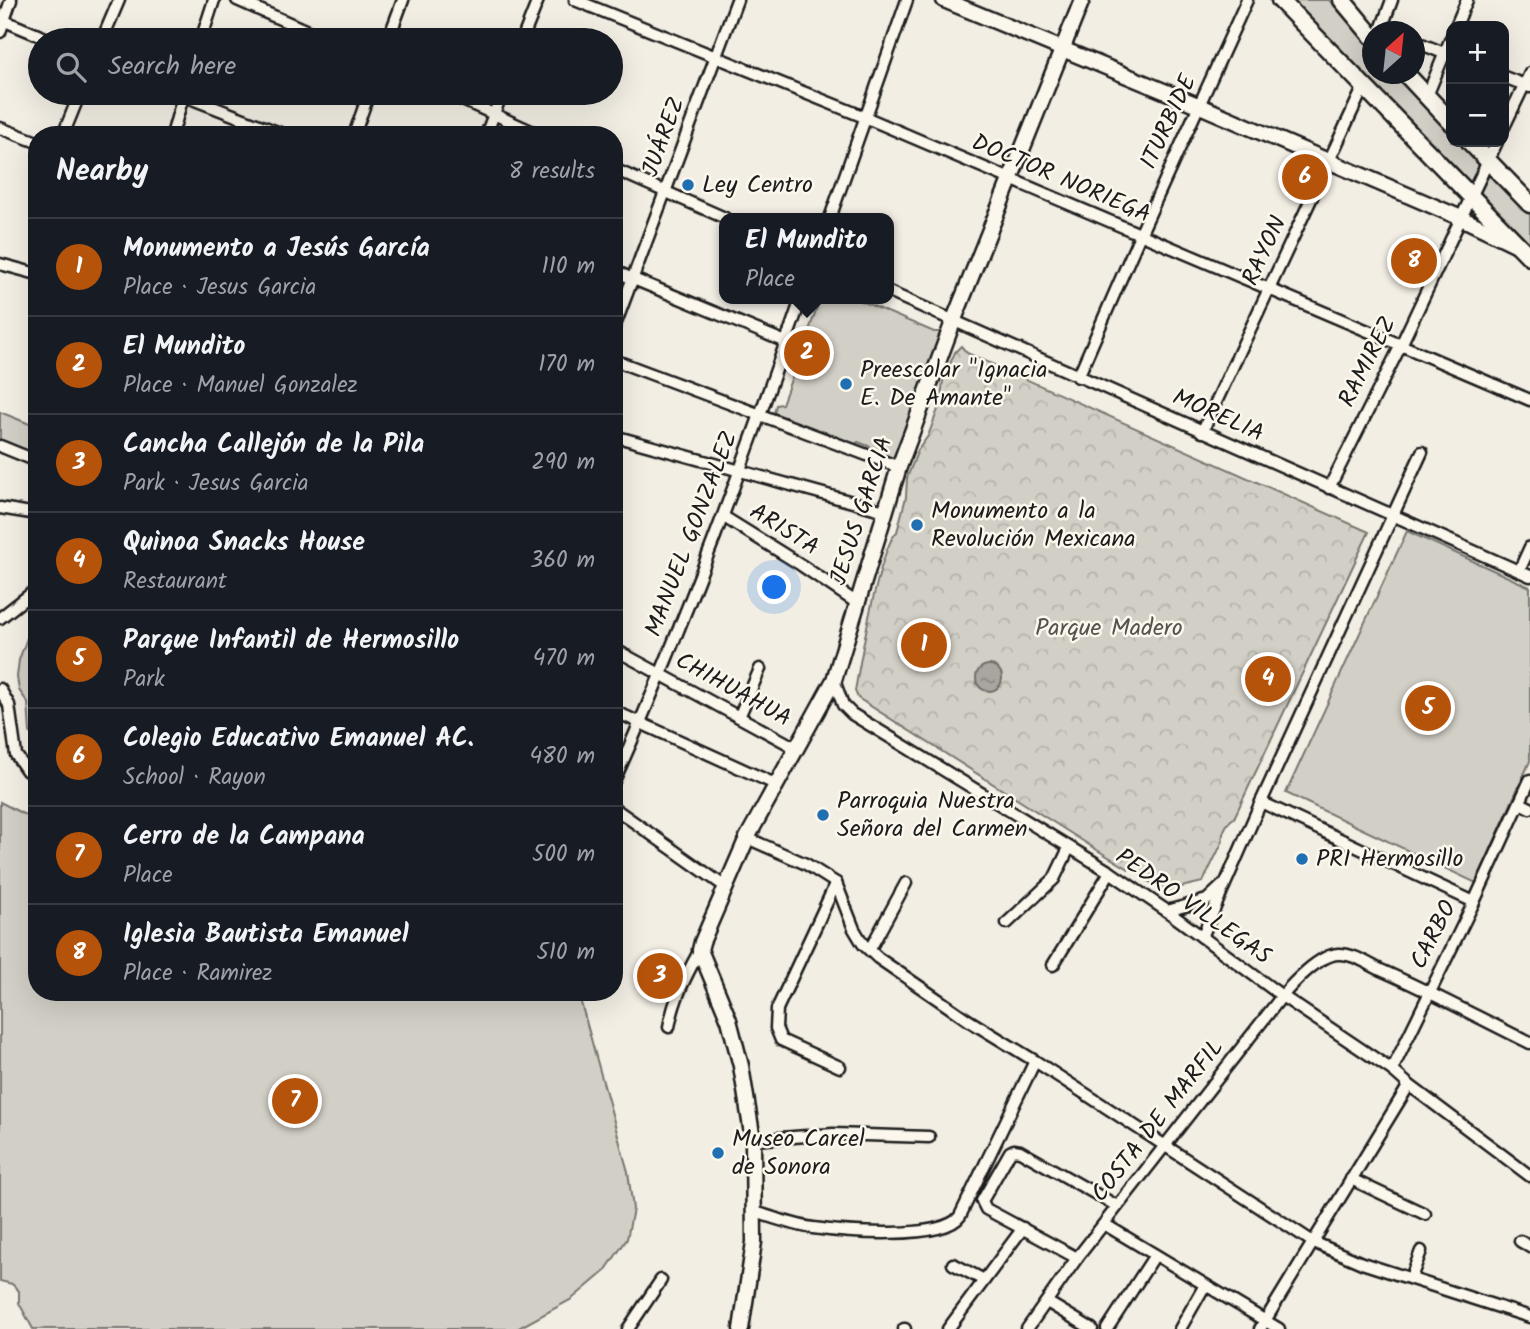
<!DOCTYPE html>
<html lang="en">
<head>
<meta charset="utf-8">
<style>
	:root { --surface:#171b24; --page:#242831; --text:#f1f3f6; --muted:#9ea1a6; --line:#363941; --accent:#b45309 }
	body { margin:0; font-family:Kalam,sans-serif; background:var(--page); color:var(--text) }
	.controls { position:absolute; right:21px; top:21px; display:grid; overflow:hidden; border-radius:14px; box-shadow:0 7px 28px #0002 }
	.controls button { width:63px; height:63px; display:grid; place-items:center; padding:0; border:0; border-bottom:2px solid var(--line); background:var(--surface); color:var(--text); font:35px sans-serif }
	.compass { position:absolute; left:1362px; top:21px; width:63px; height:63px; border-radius:50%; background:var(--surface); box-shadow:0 7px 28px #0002; rotate:27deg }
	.you { position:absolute; left:775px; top:588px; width:24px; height:24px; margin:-18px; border:5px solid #fff; border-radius:50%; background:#1a73e8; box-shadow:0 0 0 10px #1a73e833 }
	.badge { display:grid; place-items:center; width:46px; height:46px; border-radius:50%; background:var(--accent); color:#fff; font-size:23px; font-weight:700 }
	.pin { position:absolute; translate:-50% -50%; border:4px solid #fff; box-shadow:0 2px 7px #0006 }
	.popup { position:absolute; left:719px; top:213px; width:175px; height:91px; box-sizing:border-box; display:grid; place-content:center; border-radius:14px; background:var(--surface); filter:drop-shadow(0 2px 5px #0005); font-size:23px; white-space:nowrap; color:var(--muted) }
	.popup b { font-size:26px; color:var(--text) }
	.popup::after { content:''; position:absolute; left:50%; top:100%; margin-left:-14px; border:14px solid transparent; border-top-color:var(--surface) }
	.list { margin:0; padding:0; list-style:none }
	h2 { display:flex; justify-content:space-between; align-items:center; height:91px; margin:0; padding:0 28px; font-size:30px }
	h2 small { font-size:23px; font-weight:400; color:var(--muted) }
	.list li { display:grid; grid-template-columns:46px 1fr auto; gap:21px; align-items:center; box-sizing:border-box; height:98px; padding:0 28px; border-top:2px solid var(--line) }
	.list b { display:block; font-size:26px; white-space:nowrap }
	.list p { margin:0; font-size:23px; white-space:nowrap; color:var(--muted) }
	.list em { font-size:23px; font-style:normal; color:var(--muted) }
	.icon { flex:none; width:38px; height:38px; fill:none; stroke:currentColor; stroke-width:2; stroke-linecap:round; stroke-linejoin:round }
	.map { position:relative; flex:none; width:1530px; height:1329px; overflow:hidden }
	.search { position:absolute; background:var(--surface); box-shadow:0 7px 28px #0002; left:28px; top:28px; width:595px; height:77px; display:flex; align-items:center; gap:18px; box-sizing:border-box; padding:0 24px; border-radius:38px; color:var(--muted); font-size:26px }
	.panel { position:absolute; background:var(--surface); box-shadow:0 7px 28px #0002; left:28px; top:126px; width:595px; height:875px; border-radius:28px }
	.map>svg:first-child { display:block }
	.green { fill:#d2cfc6; stroke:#777671; stroke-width:2 }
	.forest { fill:url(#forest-crowns); stroke:#777671; stroke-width:2 }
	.water { fill:url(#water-ripples); stroke:#716f6b; stroke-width:2 }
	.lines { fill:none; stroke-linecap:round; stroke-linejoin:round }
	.street-casing { stroke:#1c1c1c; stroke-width:15 }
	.secondary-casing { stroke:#1c1c1c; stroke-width:19 }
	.primary-casing { stroke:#1c1c1c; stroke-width:21 }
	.street { stroke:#fbf7ec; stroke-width:10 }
	.secondary { stroke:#fbf7ec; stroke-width:14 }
	.primary { stroke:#fbf7ec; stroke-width:16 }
	.poi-dot { fill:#1f6fb2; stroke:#fbf7ec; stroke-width:2.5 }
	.labels { text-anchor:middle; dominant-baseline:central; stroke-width:5; stroke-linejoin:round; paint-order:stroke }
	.street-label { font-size:24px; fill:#1c1c1c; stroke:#fbf7ec }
	.poi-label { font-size:24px; fill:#1c1c1c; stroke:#fbf7ec; text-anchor:start }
	.park-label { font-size:24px; fill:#53524f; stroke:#fbf7ec }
</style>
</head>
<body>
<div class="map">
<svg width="1530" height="1329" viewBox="0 0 1530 1329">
	<defs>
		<pattern id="forest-crowns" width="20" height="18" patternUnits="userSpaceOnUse" patternTransform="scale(1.75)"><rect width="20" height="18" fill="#d2cfc6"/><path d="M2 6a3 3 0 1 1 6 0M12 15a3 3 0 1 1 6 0" fill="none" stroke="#b4b1aa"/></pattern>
		<pattern id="water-ripples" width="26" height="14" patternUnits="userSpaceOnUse" patternTransform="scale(1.75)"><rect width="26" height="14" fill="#a9a6a0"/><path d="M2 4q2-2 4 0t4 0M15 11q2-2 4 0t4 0" fill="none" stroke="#898682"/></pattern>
	</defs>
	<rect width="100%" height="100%" fill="#f2eee4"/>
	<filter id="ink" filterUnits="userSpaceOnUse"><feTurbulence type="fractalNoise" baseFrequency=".0143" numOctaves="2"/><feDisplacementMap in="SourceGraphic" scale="14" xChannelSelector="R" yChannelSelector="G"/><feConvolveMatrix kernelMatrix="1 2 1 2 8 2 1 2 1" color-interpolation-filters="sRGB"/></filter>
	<g filter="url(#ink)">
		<g class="green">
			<path d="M1288 0H1329L1372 47V74H1397L1451 132V142H1460L1480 163 1469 185Z"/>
			<path d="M1490 173 1530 214V244L1480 193Z"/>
			<path d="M820 299H857L934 332H943L892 461 877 455 876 449 858 442 852 447 774 413 776 405 782 404 796 366 791 361 800 336 806 339Z"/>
			<path d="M0 412 37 427V455L0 440Z"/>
			<path d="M1407 531 1530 587V761L1476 883 1286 793Z"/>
			<path d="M37 630V746L30 732 28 703 19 690 17 677 19 660 27 638Z"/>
			<path d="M0 802 23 814 37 816V992H578L628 1172 633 1209 627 1239 605 1271 572 1299 517 1329H33L19 1303V1291L12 1284 0 1281Z"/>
			<path d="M657 965 675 986 664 996 646 974Z"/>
		</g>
		<path class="forest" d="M961 346 967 353 1369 532 1234 818C1227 822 1221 833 1223 841L1203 882 1164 891 1148 881V876L1133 867 1129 869 1097 850 858 698 855 691C860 663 879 547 897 532L906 497 907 478 918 450 928 436 940 404 943 381 955 352Z"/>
		<circle class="water" cx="989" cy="678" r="13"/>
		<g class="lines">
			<defs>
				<g id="street">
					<path d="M237 0 328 40"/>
					<path d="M575 0 867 118 1530 400"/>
					<path d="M0 19 50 40"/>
					<path d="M1456 26 1467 0"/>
					<path d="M0 32 11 0"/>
					<path d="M1380 32 1392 0"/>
					<path d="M102 40 119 0"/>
					<path d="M201 40 214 0"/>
					<path d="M388 40 403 0"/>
					<path d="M522 40 538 0"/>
					<path d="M1414 41 1451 56"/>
					<path d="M1504 77 1530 87"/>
					<path d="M177 93 285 135"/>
					<path d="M447 93 540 135"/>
					<path d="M1427 96 1451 38"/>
					<path d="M1504 127 1530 73"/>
					<path d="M0 128 37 142"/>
					<path d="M63 135 80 93"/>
					<path d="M172 135 184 93"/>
					<path d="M354 135 369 93"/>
					<path d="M486 135 502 93"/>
					<path d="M614 169 725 218"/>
					<path d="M830 218 907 0"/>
					<path d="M0 264 37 274"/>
					<path d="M614 271 786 342"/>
					<path d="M889 292 1530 576"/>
					<path d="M614 328 737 0"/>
					<path d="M614 360 899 467"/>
					<path d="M1078 377 1140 235 1247 0"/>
					<path d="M1202 432 1364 86"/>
					<path d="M614 436 885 511"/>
					<path d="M0 446 37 461"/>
					<path d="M1329 488 1401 345 1497 142"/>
					<path d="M0 508 37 514"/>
					<path d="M724 517 801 565 857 603"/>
					<path d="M1519 571 1530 547"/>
					<path d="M0 618 37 589"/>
					<path d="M614 649 796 748"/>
					<path d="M834 680 843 705 852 714 1110 872 1167 911 1282 996 1392 1070 1409 1085 1530 1176"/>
					<path d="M0 689 9 705 16 755 27 771"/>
					<path d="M614 711 775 784"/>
					<path d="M739 717 760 669"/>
					<path d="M614 781C685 624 744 462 801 299"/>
					<path d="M1261 802 1474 902"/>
					<path d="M1520 803 1530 808"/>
					<path d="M614 808 727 888"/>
					<path d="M747 838 806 864 836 883 854 929 863 944 878 958 968 1020 1035 1061 1313 1242 1362 1263 1530 1317"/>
					<path d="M836 883 777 1009 776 1028 781 1040 840 1067"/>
					<path d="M1167 911 1207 900 1222 886"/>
					<path d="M1007 923 1054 879 1069 848"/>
					<path d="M1202 937 1261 802 1422 452"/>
					<path d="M870 949 906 883"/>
					<path d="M1053 965 1110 872"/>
					<path d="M669 1027C674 999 686 975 700 950"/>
					<path d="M1392 1070 1474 902 1530 780"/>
					<path d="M753 1140 833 1134 929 1137"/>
					<path d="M1351 1179 1425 1214"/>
					<path d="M755 1212C774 1218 793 1225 813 1228 842 1232 943 1241 960 1216L1035 1061"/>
					<path d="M1104 1224 1279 1329"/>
					<path d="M1520 1241 1530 1247"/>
					<path d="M1077 1258 986 1209 982 1201 1010 1152 1014 1150 1020 1151 1117 1206"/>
					<path d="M953 1264 984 1280"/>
					<path d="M1411 1278 1421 1251"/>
					<path d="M1047 1302 1092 1329"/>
					<path d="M628 1329 661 1280"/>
					<path d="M904 1329H905"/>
					<path d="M948 1329 1023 1228"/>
					<path d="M1027 1329 1077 1258 1282 996C1293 983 1319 955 1338 954 1353 953 1370 965 1383 971 1433 993 1481 1019 1530 1043"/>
					<path d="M1107 1329 1155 1255"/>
					<path d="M1180 1329 1205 1285"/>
					<path d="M1260 1329 1409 1085"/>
				</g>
				<g id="secondary">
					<path d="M944 0 1200 106 1461 218 1515 244"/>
					<path d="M741 1329 754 1242 753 1140 741 1066 729 1020 700 950 702 942 747 838 834 680 899 467 953 322 1082 0"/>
				</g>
				<g id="primary">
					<path d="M1280 0 1530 257"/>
					<path d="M1342 0 1372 36"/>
					<path d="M1406 74 1451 122"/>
					<path d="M1470 142 1530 204"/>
				</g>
			</defs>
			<use href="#street" class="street-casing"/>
			<use href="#secondary" class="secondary-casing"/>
			<use href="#primary" class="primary-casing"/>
			<use href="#street" class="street"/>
			<use href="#secondary" class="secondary"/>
			<use href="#primary" class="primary"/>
		</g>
	</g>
	<g class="poi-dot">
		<circle cx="688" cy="185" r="7"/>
		<circle cx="846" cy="384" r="7"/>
		<circle cx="917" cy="525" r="7"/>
		<circle cx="823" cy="815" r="7"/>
		<circle cx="1302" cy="859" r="7"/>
		<circle cx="718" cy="1153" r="7"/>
	</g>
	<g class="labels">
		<g class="street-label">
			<text transform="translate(1169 122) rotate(-65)">ITURBIDE</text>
			<text transform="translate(664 137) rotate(-70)">JUÁREZ</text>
			<text transform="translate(1061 179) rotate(23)">DOCTOR NORIEGA</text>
			<text transform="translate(1265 251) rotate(-65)">RAYON</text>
			<text transform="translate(1368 362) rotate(-63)">RAMIREZ</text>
			<text transform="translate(1218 416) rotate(24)">MORELIA</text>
			<text transform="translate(862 511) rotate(-72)">JESUS GARCIA</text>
			<text transform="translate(784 530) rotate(32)">ARISTA</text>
			<text transform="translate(692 534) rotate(-69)">MANUEL GONZALEZ</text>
			<text transform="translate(733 690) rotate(29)">CHIHUAHUA</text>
			<text transform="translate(1193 907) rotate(35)">PEDRO VILLEGAS</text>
			<text transform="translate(1434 935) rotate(-63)">CARBO</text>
			<text transform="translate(1158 1121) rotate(-52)">COSTA DE MARFIL</text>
		</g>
		<g class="poi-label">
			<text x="702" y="185">Ley Centro</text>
			<text x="860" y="370">Preescolar "Ignacia<tspan x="860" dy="28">E. De Amante"</tspan></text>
			<text x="931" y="511">Monumento a la<tspan x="931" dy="28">Revolución Mexicana</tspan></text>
			<text x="837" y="801">Parroquia Nuestra<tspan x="837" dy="28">Señora del Carmen</tspan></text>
			<text x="1316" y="859">PRI Hermosillo</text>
			<text x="732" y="1139">Museo Carcel<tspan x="732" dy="28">de Sonora</tspan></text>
		</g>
		<g class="park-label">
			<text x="1109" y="628">Parque Madero</text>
		</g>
	</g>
</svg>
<div class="controls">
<button>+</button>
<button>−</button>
</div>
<svg class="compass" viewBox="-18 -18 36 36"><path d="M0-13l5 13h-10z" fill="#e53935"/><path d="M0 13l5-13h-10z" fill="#9ea1a6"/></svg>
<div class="you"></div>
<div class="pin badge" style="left:924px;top:645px">1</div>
<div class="pin badge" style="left:807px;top:353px">2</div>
<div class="popup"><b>El Mundito</b>Place</div>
<div class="pin badge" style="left:660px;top:976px">3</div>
<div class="pin badge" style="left:1268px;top:679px">4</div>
<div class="pin badge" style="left:1428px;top:708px">5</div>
<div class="pin badge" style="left:1305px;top:177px">6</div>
<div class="pin badge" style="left:295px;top:1101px">7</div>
<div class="pin badge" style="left:1414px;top:261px">8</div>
<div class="search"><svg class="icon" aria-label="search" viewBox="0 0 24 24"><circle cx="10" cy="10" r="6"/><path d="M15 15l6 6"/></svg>Search here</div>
<section class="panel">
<h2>Nearby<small>8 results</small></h2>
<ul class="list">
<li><span class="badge">1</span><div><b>Monumento a Jesús García</b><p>Place · Jesus Garcia</p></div><em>110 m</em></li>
<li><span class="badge">2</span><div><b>El Mundito</b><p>Place · Manuel Gonzalez</p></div><em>170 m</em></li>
<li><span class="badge">3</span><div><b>Cancha Callejón de la Pila</b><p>Park · Jesus Garcia</p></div><em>290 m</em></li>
<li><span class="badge">4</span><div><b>Quinoa Snacks House</b><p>Restaurant</p></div><em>360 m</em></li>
<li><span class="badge">5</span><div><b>Parque Infantil de Hermosillo</b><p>Park</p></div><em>470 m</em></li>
<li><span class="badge">6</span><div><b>Colegio Educativo Emanuel AC.</b><p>School · Rayon</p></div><em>480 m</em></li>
<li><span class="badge">7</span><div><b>Cerro de la Campana</b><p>Place</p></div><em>500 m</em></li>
<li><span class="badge">8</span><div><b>Iglesia Bautista Emanuel</b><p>Place · Ramirez</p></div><em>510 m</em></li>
</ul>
</section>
</div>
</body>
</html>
